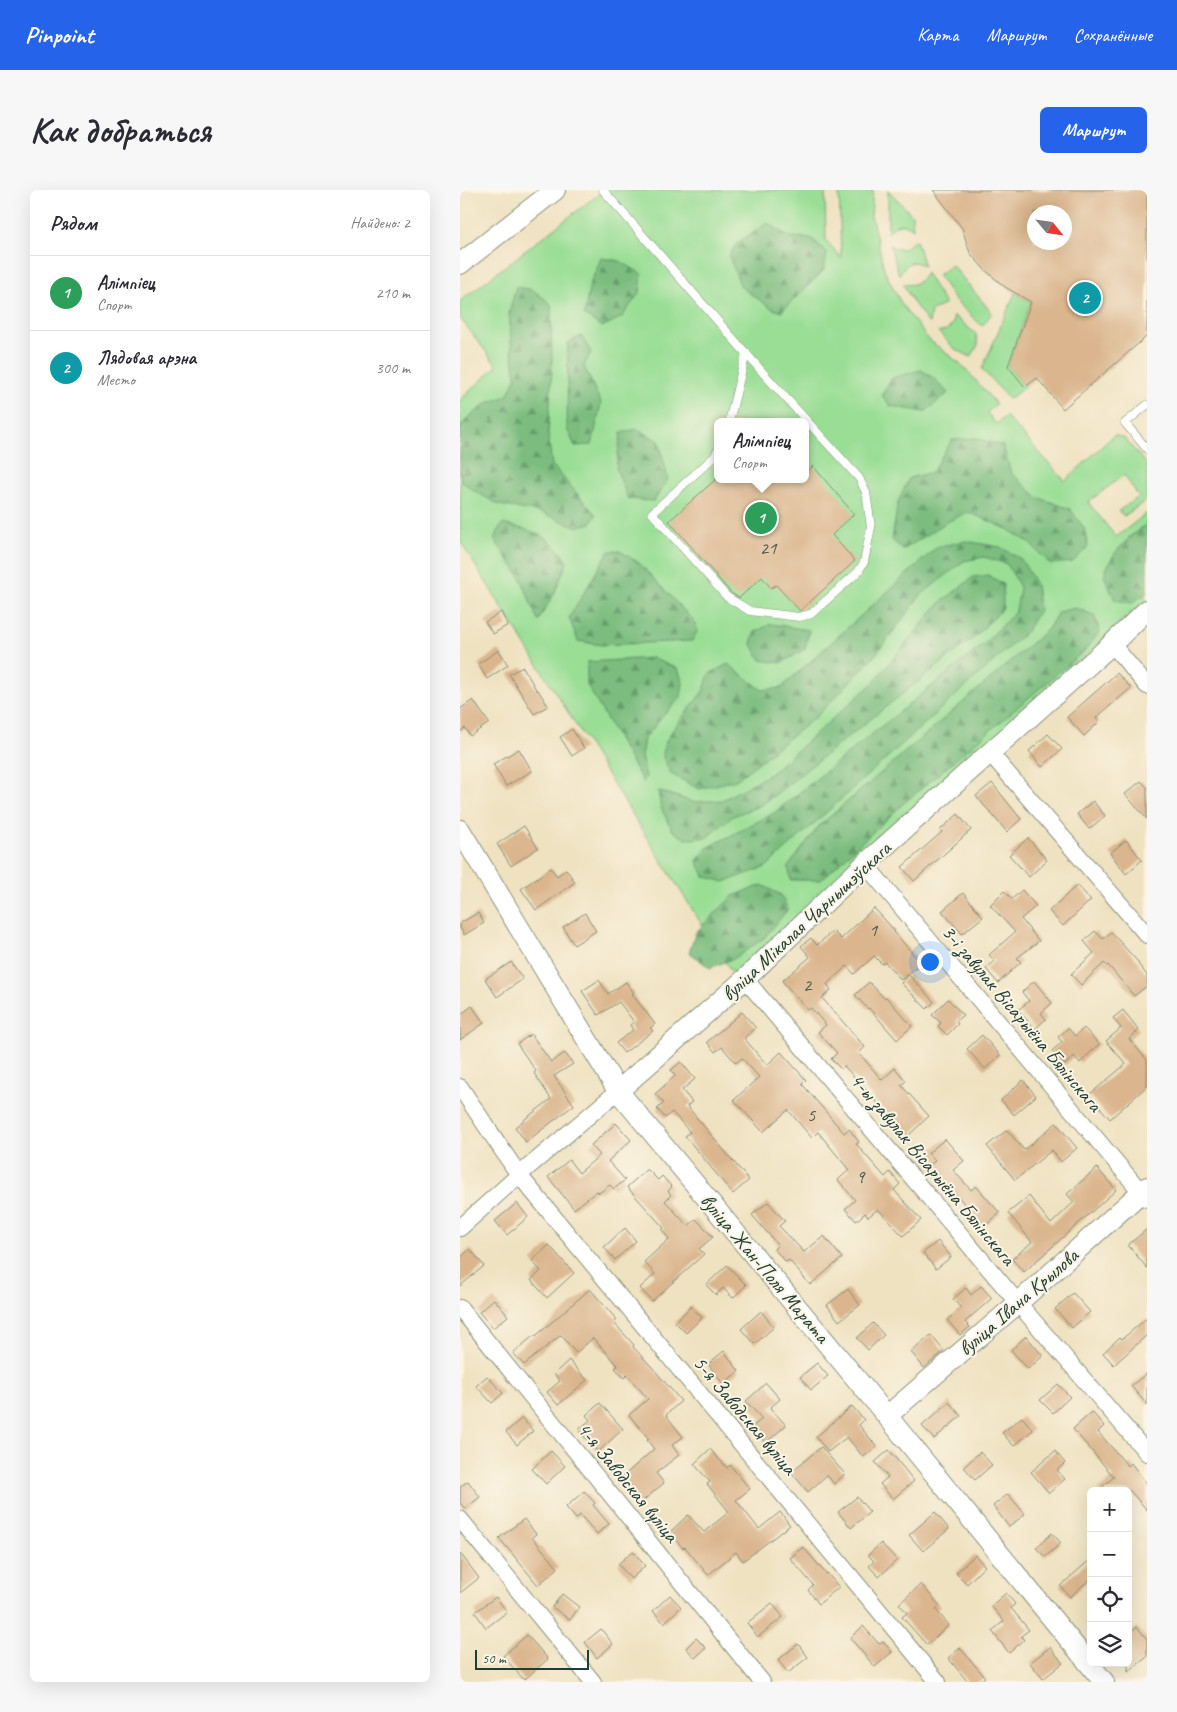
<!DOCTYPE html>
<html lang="ru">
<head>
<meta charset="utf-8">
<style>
	:root { --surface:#fff; --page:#f7f7f7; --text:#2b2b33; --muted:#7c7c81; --line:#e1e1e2; --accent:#2563eb }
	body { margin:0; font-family:Caveat,sans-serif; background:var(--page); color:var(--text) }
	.controls { position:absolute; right:15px; bottom:15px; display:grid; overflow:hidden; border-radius:8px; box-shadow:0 5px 20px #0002 }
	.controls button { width:45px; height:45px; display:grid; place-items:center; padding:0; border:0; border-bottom:1px solid var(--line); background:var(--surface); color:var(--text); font:25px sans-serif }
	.compass { position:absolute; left:567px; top:15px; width:45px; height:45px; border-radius:50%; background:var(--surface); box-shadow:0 5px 20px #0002; rotate:119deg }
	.scale { position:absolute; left:15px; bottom:12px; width:114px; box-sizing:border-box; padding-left:5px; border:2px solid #1f3d34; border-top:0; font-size:14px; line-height:18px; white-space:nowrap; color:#1f3d34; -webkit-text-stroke:4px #fcf5e5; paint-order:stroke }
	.you { position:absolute; left:469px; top:771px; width:18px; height:18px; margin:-12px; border:4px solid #fff; border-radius:50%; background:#1a73e8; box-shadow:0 0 0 8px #1a73e833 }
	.badge { display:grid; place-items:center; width:32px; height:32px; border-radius:50%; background:var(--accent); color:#fff; font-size:16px; font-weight:700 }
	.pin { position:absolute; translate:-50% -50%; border:2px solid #fff; box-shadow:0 1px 5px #0006 }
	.popup { position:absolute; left:254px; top:228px; width:95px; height:65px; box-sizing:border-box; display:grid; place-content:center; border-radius:8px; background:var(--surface); filter:drop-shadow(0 1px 4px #0005); font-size:16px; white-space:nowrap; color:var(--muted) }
	.popup b { font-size:19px; color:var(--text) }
	.popup::after { content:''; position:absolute; left:50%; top:100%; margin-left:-10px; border:10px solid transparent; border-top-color:var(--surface) }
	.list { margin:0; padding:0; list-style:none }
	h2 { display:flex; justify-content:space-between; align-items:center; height:65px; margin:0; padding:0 20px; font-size:21px }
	h2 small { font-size:16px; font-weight:400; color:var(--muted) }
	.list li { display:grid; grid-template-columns:32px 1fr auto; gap:15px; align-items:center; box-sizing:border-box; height:75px; padding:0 20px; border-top:1px solid var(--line) }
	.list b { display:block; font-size:19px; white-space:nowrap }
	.list p { margin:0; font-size:16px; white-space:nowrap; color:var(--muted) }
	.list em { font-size:16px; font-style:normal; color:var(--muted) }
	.icon { flex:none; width:28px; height:28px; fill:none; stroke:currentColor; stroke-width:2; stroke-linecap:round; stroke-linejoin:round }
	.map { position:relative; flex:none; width:687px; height:1492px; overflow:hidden; border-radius:8px }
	header { display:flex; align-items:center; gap:30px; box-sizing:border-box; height:70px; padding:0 25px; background:var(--accent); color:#fff }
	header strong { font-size:24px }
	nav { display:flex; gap:28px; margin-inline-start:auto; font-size:18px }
	.intro { display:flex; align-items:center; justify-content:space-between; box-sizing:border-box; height:120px; padding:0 30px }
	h1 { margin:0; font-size:35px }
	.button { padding:12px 22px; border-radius:8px; background:var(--accent); color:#fff; font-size:18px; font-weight:700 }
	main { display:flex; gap:30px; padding:0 30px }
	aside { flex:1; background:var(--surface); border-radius:8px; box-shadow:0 5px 20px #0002 }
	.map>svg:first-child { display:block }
	.green { fill:#9ade96; stroke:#5c8e65; fill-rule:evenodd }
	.forest { fill:url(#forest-firs); stroke:#4d7d5a }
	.building { fill:#dab58d; fill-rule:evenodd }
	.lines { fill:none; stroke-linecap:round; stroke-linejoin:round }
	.service-casing { stroke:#87907a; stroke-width:9 }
	.minor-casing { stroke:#87907a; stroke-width:18 }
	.tertiary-casing { stroke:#87907a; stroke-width:22 }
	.service { stroke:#fff; stroke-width:8 }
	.minor { stroke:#fff; stroke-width:16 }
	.tertiary { stroke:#fff; stroke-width:20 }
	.labels { text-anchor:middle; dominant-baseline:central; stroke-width:4; stroke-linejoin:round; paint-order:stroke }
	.number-label { font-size:19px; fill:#4e5b4a }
	.street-label { font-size:21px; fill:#1f3d34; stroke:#fcf5e5 }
</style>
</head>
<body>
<header>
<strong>Pinpoint</strong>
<nav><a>Карта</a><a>Маршрут</a><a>Сохранённые</a></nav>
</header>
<div class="intro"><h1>Как добраться</h1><a class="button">Маршрут</a></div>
<main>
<aside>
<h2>Рядом<small>Найдено: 2</small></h2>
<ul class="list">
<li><span class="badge" style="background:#2e9e5b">1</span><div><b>Алімпіец</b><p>Спорт</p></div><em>210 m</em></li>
<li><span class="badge" style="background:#0f9aa8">2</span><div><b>Лядовая арэна</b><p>Место</p></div><em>300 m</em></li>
</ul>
</aside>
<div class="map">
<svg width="687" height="1492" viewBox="0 0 687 1492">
	<defs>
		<pattern id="forest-firs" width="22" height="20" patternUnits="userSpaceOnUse" patternTransform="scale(1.25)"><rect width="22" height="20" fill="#7bbd7f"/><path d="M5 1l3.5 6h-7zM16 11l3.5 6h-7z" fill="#649b69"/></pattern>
	</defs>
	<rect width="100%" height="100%" fill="#fcf5e5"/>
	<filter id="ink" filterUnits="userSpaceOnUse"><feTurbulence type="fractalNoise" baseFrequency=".02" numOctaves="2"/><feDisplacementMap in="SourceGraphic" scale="10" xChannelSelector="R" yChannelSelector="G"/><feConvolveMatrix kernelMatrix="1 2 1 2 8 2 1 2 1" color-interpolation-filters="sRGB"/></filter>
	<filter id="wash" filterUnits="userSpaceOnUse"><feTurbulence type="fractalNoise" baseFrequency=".0096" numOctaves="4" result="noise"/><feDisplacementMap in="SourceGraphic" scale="20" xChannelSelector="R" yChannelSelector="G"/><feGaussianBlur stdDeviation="1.12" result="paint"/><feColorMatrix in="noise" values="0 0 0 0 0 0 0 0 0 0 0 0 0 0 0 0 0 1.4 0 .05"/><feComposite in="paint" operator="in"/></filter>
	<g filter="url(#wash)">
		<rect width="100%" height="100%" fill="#efe2c1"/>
		<g class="green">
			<path d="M144 0H365L366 50 381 68 379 0H413L411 26 425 82 442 115 468 149 504 177 536 214 527 223 536 234 546 226 605 291 654 245 664 248 687 275V310L664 326 658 321 679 307 664 285 628 312 656 347 687 323V334L669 347 673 385 687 410 273 784 0 351V210L37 176 0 128V111ZM257 232H345V289H257Z"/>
			<path d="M428 0 452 25 453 39C442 30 435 34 428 43Z"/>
			<path d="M456 50 464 76C452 68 445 74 439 85L430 55 436 59H443Z"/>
			<path d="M492 75 532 123 522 136 495 110 478 85Z"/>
			<path d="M466 83 485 114 471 121 469 134 453 112 443 94C454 96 460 93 466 83Z"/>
			<path d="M555 103 571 112 548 176 565 197 549 209 522 179Z"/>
			<path d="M493 125 516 144 518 155 511 167 495 159 478 142C488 141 495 137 493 125Z"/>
		</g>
		<g class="forest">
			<path d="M308 33 329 47 351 48 367 62 364 80 321 122 311 118 281 97 269 66 277 53Z"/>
			<path d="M141 68 160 71 182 84 180 102 162 127 142 137 124 125 130 94Z"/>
			<path d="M56 97 73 100 91 114 92 180 88 244 92 275 136 325 131 333 117 337 79 322 39 315 13 300 0 290V238L7 229 27 213 47 206 56 187 52 162 49 123Z"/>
			<path d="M121 146 131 162 124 176 141 213 132 255 115 256 107 239 108 153Z"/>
			<path d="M461 180 475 189 488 203 465 222 430 216 422 205 432 188Z"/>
			<path d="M177 239 199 251 208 289 194 311 168 309 156 278 161 243Z"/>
			<path d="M516 248 543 256 551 283 577 307 610 319 624 338 628 357 613 372 590 374 567 351 547 339 508 322 487 332 443 360 432 350 438 312 449 288 472 282 492 250Z"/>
			<path d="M42 334C73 341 89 343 107 372L95 402 78 431 61 388 34 349Z"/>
			<path d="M687 334V403L672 413 655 410 644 386C651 362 667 349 687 334Z"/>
			<path d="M505 351 540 357 561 369 576 394 579 420 566 442 306 677 264 692 244 686 237 671 247 658 314 623 524 454 556 421 560 397 547 374 524 367 504 371 461 405 412 469 357 526 276 590 239 599 211 584 203 567 204 555 212 541 244 500 249 484 268 474 302 500 321 498 477 357Z"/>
			<path d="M149 361H160L179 373 234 431 238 440 232 451 141 455 118 451 109 428Z"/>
			<path d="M528 385 543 394V418L517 445 302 615 273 626 246 648 226 649 213 641 201 618 198 601 234 612 262 610 310 584 413 493 479 414 513 387Z"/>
			<path d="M615 418 634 425 640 442 623 462 444 613 361 690H331L328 677 358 637 588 439 598 422Z"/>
			<path d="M311 434 349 440 345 459 321 473 301 470 291 453 295 442Z"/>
			<path d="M192 468 218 479 223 493 221 507 203 526 184 549 181 566 186 586 183 592 127 495V472Z"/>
			<path d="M302 695 321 705 328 719 304 748 275 768 250 778 229 762 236 742 273 706Z"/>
		</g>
		<g id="blocks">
			<g class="building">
				<path d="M473 0H687V146L603 219 577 188 565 197 548 176 571 112 545 97 525 80 510 63 502 38ZM574 22H604V52H574Z"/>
				<path d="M353 276 394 324 372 345 395 371 340 421 316 395 311 398 302 387 279 408 271 403 209 331 256 289H345V284Z"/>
				<path d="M41 422 48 435 33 444 25 432Z"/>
				<path d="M39 460 48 475 27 489 18 474Z"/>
				<path d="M63 477 77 501 78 500 88 516 74 524 49 484Z"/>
				<path d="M657 483 671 498 636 528 639 532 624 546 607 527Z"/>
				<path d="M13 510 29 533 10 546 5 538 0 542V519Z"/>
				<path d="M112 539 124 558 112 566 100 547Z"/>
				<path d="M588 544 602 559 582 577 569 561Z"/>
				<path d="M59 559 72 581 46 596 33 574Z"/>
				<path d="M681 591 687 597V629L665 604Z"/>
				<path d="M532 593 561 629 547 642 516 606Z"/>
				<path d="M633 611 645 626 629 639 617 624Z"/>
				<path d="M498 624 511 640 454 691 442 677 482 642 480 640Z"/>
				<path d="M64 636 78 658 51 676 37 654Z"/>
				<path d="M568 648 587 670 569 687 549 665Z"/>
				<path d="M666 650 682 670 666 684 650 663Z"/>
				<path d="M91 678 97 686 106 679 115 692 76 720 61 699Z"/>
				<path d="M617 695 631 710 603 736 589 721Z"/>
				<path d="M562 700 576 716 561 729 579 751 557 768 561 772 538 793 526 779 535 771 529 765 555 742 530 715 544 701 552 709Z"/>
				<path d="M503 703 523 727 502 744 482 721Z"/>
				<path d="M414 718 435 741 434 742 461 773 441 790 425 772 422 774 414 766 394 784 387 776 367 794 371 800 362 808 405 857 399 863 422 890 435 878 446 891 441 895 469 926 448 946 384 876 381 879 371 869 377 863 358 842 366 835 351 818 348 820 322 791 350 767 341 756 351 748 357 755 373 741 381 749Z"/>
				<path d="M18 723 24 733 4 745 0 737V733Z"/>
				<path d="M125 723 136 741 114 755 103 737Z"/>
				<path d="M635 741 643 749 651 742 679 773 678 774 687 785V796L674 806 648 775 647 776 644 773 621 795 611 784 634 763 624 751Z"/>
				<path d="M51 772 63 789 37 807 25 789Z"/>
				<path d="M449 785 474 812 467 819 441 793Z"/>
				<path d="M139 790 148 804 166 792 174 803 172 804 195 834 190 838 193 841 164 863 156 853 173 840 170 835 174 832 159 812 138 825 122 801Z"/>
				<path d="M574 791 592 813 581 823 586 829 575 839 558 820 569 811 562 802Z"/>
				<path d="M409 792 424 808 426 807 452 836 437 850 409 818 408 819 395 805Z"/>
				<path d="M488 809 503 825 496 831 498 834 487 845 478 836 481 833 472 825Z"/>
				<path d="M12 816 24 833 0 850V825Z"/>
				<path d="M663 820 679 840 669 849 687 870V896L650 929 629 905 666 874 646 851 661 838 653 828Z"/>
				<path d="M282 822 296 838 284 848 307 875 321 862 346 890 342 894 384 943 389 939 399 952 396 954 425 987 430 982 440 994 434 1000 461 1030 443 1046 418 1019 408 1027 405 1023 396 1031 387 1021 385 1019 395 1010 378 990 389 980 358 942 352 948 328 920 303 942 274 910 299 887 282 868 276 873 262 857 255 862 247 852Z"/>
				<path d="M608 838 615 846 624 838 639 854 620 873 614 866 605 875 592 861 602 852 598 847Z"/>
				<path d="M71 844 91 872 105 863 113 874 94 886 114 915 66 952 55 937 91 909 74 883 76 881 57 854Z"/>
				<path d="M522 845 540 865 525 879 507 859Z"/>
				<path d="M221 872 235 889 222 900 232 912 227 916 289 990 273 1004 225 946 230 942 212 922 205 928 197 919 204 913 195 904 215 886 211 880Z"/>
				<path d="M563 890 576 906 554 925 541 910Z"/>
				<path d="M156 933 171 950 148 971 165 990 154 999 150 995 139 1003 137 1001 114 1019 88 987 109 970 119 983 140 965 131 955Z"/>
				<path d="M596 933 617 958 601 972 592 960 555 990 527 956 547 940 564 960Z"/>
				<path d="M485 949 504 971 493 980 511 1000 516 996 540 1023 524 1037 495 1003 493 1005 468 976 475 971 468 963Z"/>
				<path d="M637 978 656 1000 564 1082 552 1069 572 1052 548 1023 569 1006 591 1034 614 1012 607 1004Z"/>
				<path d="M187 979 198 990 202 986 212 997 208 1001 211 1005 205 1011 228 1036 236 1029 253 1047 239 1059 244 1064 192 1111 180 1098 195 1084 184 1072 209 1049 202 1040 204 1038 167 997Z"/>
				<path d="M308 1012 325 1031 319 1036 344 1062 364 1046 382 1068 350 1095 329 1070 326 1072 314 1059 318 1055 292 1025Z"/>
				<path d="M57 1013 68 1027 47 1045 35 1031Z"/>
				<path d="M165 1038 176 1051 155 1070 144 1057Z"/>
				<path d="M687 1039V1078L668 1055Z"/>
				<path d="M478 1051 491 1067 476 1079 463 1063Z"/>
				<path d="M89 1055 114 1083 87 1108 71 1090 81 1081 72 1071Z"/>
				<path d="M10 1059 24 1076 0 1096V1068Z"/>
				<path d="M267 1075 286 1095 273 1108 263 1098 256 1105 246 1095Z"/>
				<path d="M521 1096 532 1108 505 1132 510 1137 500 1145 487 1130 501 1118 493 1109 506 1098 511 1105Z"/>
				<path d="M130 1099 157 1130 154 1133 174 1155 173 1157 191 1176 221 1211 206 1225 223 1247 212 1255 219 1265 196 1283 204 1293 179 1314 159 1290 194 1259 187 1250 189 1249 169 1225 188 1209 167 1185 164 1188 155 1178 158 1176 133 1148 116 1163 101 1145 64 1175 53 1163 72 1147 77 1145Z"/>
				<path d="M388 1099 400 1115 379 1131 367 1115Z"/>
				<path d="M613 1103 630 1122 612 1138 595 1119Z"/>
				<path d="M34 1109 48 1126 33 1138 19 1122Z"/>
				<path d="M231 1116 242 1128 226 1143 215 1132Z"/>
				<path d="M301 1121 314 1137 295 1154 281 1139Z"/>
				<path d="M687 1128V1145L654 1175 643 1163 660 1147 662 1149Z"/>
				<path d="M413 1133 424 1145 408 1160 397 1148Z"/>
				<path d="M471 1145 484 1161 464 1178 451 1162Z"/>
				<path d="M566 1146 583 1166 568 1179 551 1160Z"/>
				<path d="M264 1161 279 1181 263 1194 248 1174Z"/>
				<path d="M109 1170 127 1190 98 1215 87 1202 100 1191 94 1184Z"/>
				<path d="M357 1173 368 1186 351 1200 340 1187Z"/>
				<path d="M687 1183V1215L671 1196Z"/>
				<path d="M27 1186 43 1203 32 1213 16 1196Z"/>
				<path d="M306 1193 320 1209 310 1218 326 1235 306 1253 292 1237 302 1229 286 1211Z"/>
				<path d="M598 1194 610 1207 593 1223 580 1210Z"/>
				<path d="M489 1212 501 1226 474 1249 462 1236Z"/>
				<path d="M140 1213 163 1239 138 1262 118 1240 130 1230 126 1225Z"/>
				<path d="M392 1216 404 1230 399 1235 417 1257 403 1267 387 1247 368 1262 356 1247Z"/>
				<path d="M632 1222 644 1236 638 1242 668 1276 671 1273 687 1294V1320L670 1301H637L654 1287 613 1239Z"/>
				<path d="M562 1227 573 1240 554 1256 542 1243Z"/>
				<path d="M62 1228 73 1241 57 1255 46 1242Z"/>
				<path d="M361 1257 385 1284 374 1294 367 1285 348 1302 331 1282Z"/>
				<path d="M250 1259 267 1278 270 1275 290 1299 276 1310 299 1339 320 1322 330 1335 283 1371 276 1362 248 1385 225 1357 223 1358 209 1343 228 1325 244 1342 269 1322 247 1294 250 1292 234 1274Z"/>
				<path d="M429 1260 454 1291 433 1309 420 1294 428 1287 415 1272Z"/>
				<path d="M91 1261 105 1276 86 1294 72 1279Z"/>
				<path d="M595 1261 605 1273 597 1280 605 1289 589 1303 571 1282Z"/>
				<path d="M520 1262 532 1275 515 1290 504 1277Z"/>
				<path d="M8 1291 20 1307 5 1319 0 1313V1297Z"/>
				<path d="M124 1301 135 1313 133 1315 149 1334 137 1344 120 1325 116 1329 106 1317Z"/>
				<path d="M548 1304 565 1324 549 1337 533 1316Z"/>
				<path d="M397 1307 410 1322 391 1338 378 1322Z"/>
				<path d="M475 1322 489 1339 463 1361 449 1345Z"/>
				<path d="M64 1329 76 1344 72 1347 98 1378 78 1395 39 1348Z"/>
				<path d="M592 1343 601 1353 585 1367 576 1358Z"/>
				<path d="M421 1353 437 1370 419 1387 409 1376 414 1371 408 1365Z"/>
				<path d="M343 1357 366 1384 367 1383 379 1397 359 1414 348 1400 353 1395 330 1368Z"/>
				<path d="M173 1361 185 1376 171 1389 158 1374Z"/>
				<path d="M0 1363 19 1388 0 1403Z"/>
				<path d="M515 1365 525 1376 507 1394 496 1383Z"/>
				<path d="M631 1369V1388L610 1407 600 1396Z"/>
				<path d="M461 1394 480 1416 476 1420 489 1435 467 1455 442 1427 447 1423 439 1414Z"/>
				<path d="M546 1403 555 1414 551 1418 569 1440 561 1446 564 1450 549 1463 532 1441 544 1431 531 1416Z"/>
				<path d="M102 1404 119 1417 110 1430 92 1417Z"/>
				<path d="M210 1405 221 1417 204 1433 193 1421Z"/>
				<path d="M36 1407 47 1422 26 1438 15 1422Z"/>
				<path d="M312 1413 323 1427 298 1447 287 1433Z"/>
				<path d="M403 1436 419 1454 423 1451 432 1462 415 1477 390 1448Z"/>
				<path d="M677 1437 687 1449V1467L668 1482V1444Z"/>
				<path d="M141 1439 153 1454 137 1468 125 1452Z"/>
				<path d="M67 1445 88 1469 64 1490 43 1466Z"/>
				<path d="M236 1448 246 1458 235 1468 226 1458Z"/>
				<path d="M338 1454 348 1467 328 1483 318 1470Z"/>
				<path d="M590 1457 603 1473 583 1489 570 1473Z"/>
				<path d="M500 1458 525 1487 519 1492H508L488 1468Z"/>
			</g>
		</g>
	</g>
	<g filter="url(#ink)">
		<use href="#blocks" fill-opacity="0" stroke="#87907a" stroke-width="1"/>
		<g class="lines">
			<defs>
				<g id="service">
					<path d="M143 0 305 185 399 288 406 302 411 337 404 372 398 382 351 424 339 427 290 421 267 407 192 323 255 266 257 261"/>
					<path d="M687 215 665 233 687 259"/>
					<path d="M269 232 286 163"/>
				</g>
				<g id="minor">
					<path d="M652 454 687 496"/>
					<path d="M530 563 687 745"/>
					<path d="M405 674 687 1009"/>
					<path d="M285 789 558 1113 687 1263"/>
					<path d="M0 897 59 985 478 1492"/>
					<path d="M0 1038 59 985 158 901"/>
					<path d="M0 1118 302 1492"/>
					<path d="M0 1329 133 1492"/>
				</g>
				<g id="tertiary">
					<path d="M0 74 95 0"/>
					<path d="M0 640 158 901 427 1226 644 1492"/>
					<path d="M158 901 285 789 405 674 652 454 687 420"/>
					<path d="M427 1226 558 1113 687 997"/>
				</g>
			</defs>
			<use href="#service" class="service-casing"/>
			<use href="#minor" class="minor-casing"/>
			<use href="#tertiary" class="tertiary-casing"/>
			<use href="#service" class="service"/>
			<use href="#minor" class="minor"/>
			<use href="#tertiary" class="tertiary"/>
		</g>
	</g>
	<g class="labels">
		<g class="number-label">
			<text x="308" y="358">21</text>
			<text x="413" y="740">1</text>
			<text x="347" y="795">2</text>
			<text x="351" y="925">5</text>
			<text x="400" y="987">9</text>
		</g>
		<g class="street-label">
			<text transform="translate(346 731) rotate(-43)">вуліца Мікалая Чарнышэўскага</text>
			<text transform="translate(562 828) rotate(50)">3-і завулак Вісарыёна Бялінскага</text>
			<text transform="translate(473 979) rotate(50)">4-ы завулак Вісарыёна Бялінскага</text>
			<text transform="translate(305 1078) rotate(50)">вуліца Жан-Поля Марата</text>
			<text transform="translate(558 1112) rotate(-41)">вуліца Івана Крылова</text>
			<text transform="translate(285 1225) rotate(50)">5-я Заводская вуліца</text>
			<text transform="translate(168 1292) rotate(51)">4-я Заводская вуліца</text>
		</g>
	</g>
</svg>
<div class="controls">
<button>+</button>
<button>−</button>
<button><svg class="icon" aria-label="locate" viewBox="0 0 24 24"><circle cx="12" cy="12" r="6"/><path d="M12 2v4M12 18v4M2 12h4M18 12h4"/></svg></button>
<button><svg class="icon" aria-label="layers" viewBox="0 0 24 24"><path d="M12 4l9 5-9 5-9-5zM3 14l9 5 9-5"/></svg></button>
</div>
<svg class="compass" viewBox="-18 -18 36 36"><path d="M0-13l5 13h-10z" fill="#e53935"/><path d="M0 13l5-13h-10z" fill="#7c7c81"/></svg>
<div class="scale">50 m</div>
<div class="you"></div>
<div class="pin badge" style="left:301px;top:328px;background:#2e9e5b">1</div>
<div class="popup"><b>Алімпіец</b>Спорт</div>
<div class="pin badge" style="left:625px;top:108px;background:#0f9aa8">2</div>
</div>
</main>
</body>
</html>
